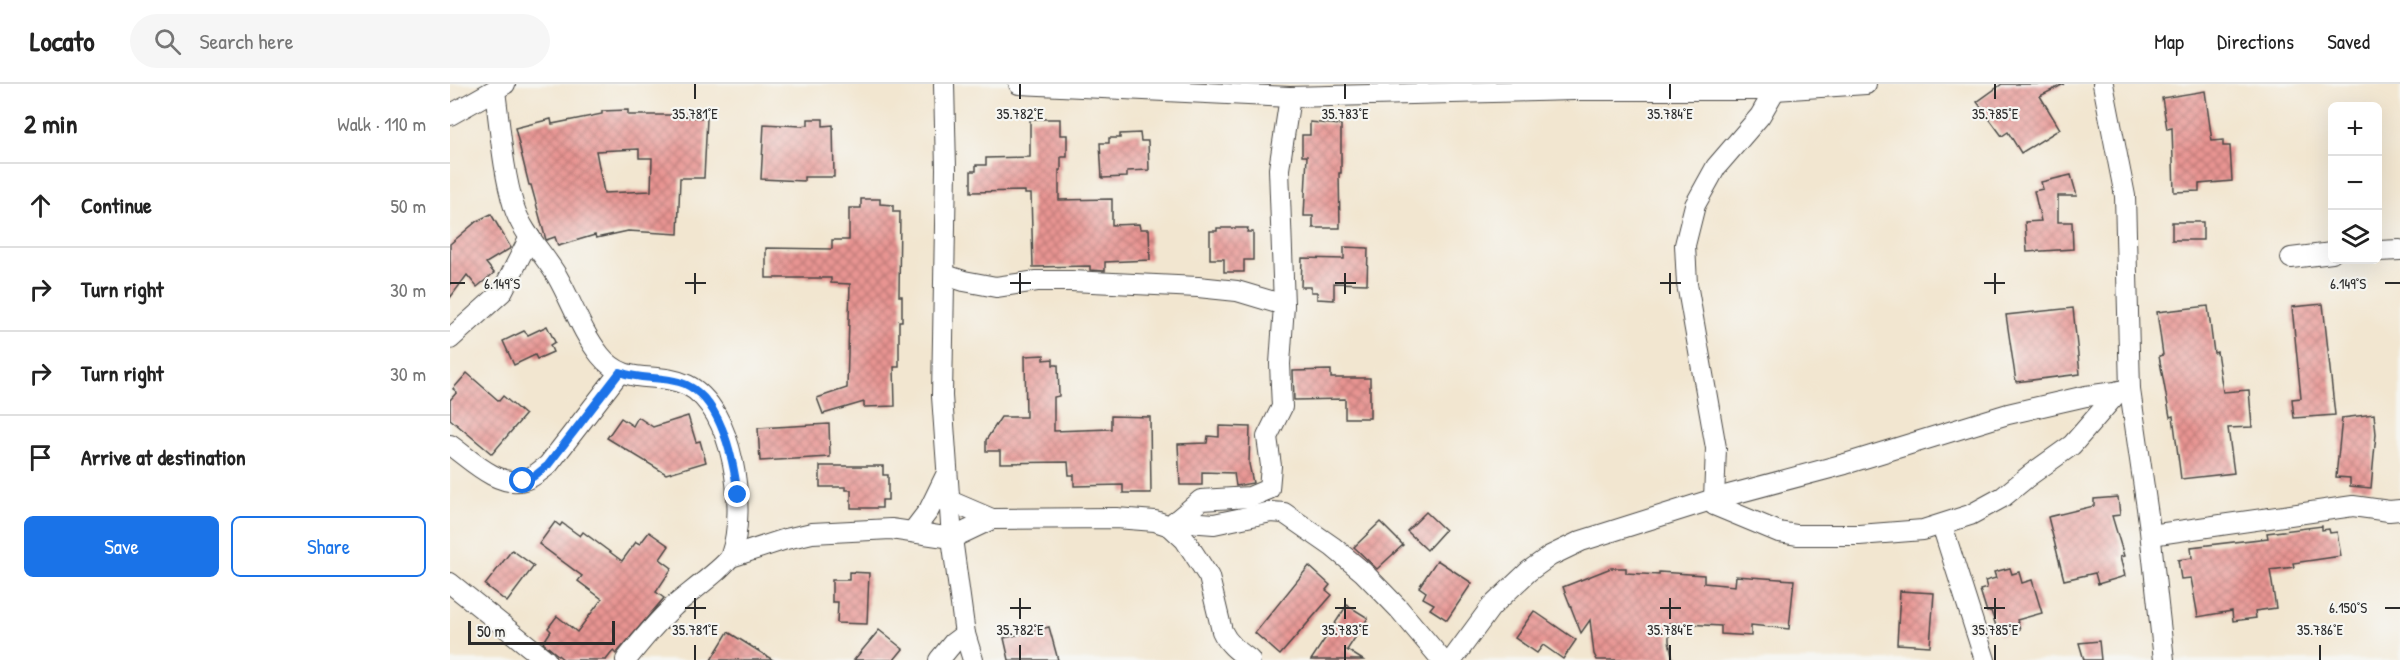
<!DOCTYPE html>
<html lang="en">
<head>
<meta charset="utf-8">
<style>
	:root { --surface:#fff; --page:#f6f6f6; --text:#222; --muted:#767676; --line:#e0e0e0; --accent:#1a73e8 }
	body { margin:0; font-family:"Patrick Hand",sans-serif; background:var(--page); color:var(--text) }
	.controls { position:absolute; right:18px; top:18px; display:grid; overflow:hidden; border-radius:9px; box-shadow:0 6px 24px #0002 }
	.controls button { width:54px; height:54px; display:grid; place-items:center; padding:0; border:0; border-bottom:2px solid var(--line); background:var(--surface); color:var(--text); font:30px sans-serif }
	.scale { position:absolute; left:18px; bottom:15px; width:147px; box-sizing:border-box; padding-left:6px; border:3px solid #2b2b2b; border-top:0; font-size:16px; line-height:21px; white-space:nowrap; color:#2b2b2b; -webkit-text-stroke:4px #f6f6f2; paint-order:stroke }
	.stop { position:absolute; width:18px; height:18px; margin:-14px; border:4px solid #1a73e8; border-radius:50%; background:#fff }
	.stop.end { background:#1a73e8; border-color:#fff; box-shadow:0 2px 6px #0008 }
	.list { margin:0; padding:0; list-style:none }
	h2 { display:flex; justify-content:space-between; align-items:center; height:78px; margin:0; padding:0 24px; font-size:26px }
	h2 small { font-size:20px; font-weight:400; color:var(--muted) }
	.list li { display:grid; grid-template-columns:39px 1fr auto; gap:18px; align-items:center; box-sizing:border-box; height:84px; padding:0 24px; border-top:2px solid var(--line) }
	.list b { display:block; font-size:22px; white-space:nowrap }
	.list em { font-size:20px; font-style:normal; color:var(--muted) }
	.actions { display:flex; gap:12px; padding:18px 24px }
	.actions a { flex:1; padding:14px 0; border:2px solid var(--accent); border-radius:9px; text-align:center; font-size:21px; color:var(--accent) }
	.actions .main { background:var(--accent); color:#fff }
	.icon { flex:none; width:33px; height:33px; fill:none; stroke:currentColor; stroke-width:2; stroke-linecap:round; stroke-linejoin:round }
	.map { position:relative; flex:none; width:1950px; height:576px; overflow:hidden }
	header { display:flex; align-items:center; gap:36px; box-sizing:border-box; height:84px; padding:0 30px; background:var(--surface); border-bottom:2px solid var(--line) }
	header strong { font-size:28px }
	nav { display:flex; gap:33px; margin-inline-start:auto; font-size:21px }
	.search { width:420px; height:54px; background:var(--page); display:flex; align-items:center; gap:15px; box-sizing:border-box; padding:0 21px; border-radius:33px; color:var(--muted); font-size:22px }
	main { display:flex }
	aside { flex:1; background:var(--surface) }
	.map>svg:first-child { display:block }
	.building { fill:url(#building-cross-hatch); fill-rule:evenodd }
	.lines { fill:none; stroke-linecap:round; stroke-linejoin:round }
	.minor-casing { stroke:#494744; stroke-width:22 }
	.minor { stroke:#fff; stroke-width:20 }
	.route { stroke:#1a73e8; stroke-width:8 }
	.ticks { fill:none; stroke:#2b2b2b; stroke-width:2 }
	.ticks-label { font-size:15px; text-anchor:middle; fill:#2b2b2b; stroke:#f6f6f2; stroke-width:4.5; stroke-linejoin:round; paint-order:stroke }
</style>
</head>
<body>
<header>
<strong>Locato</strong>
<div class="search"><svg class="icon" aria-label="search" viewBox="0 0 24 24"><circle cx="10" cy="10" r="6"/><path d="M15 15l6 6"/></svg>Search here</div>
<nav><a>Map</a><a>Directions</a><a>Saved</a></nav>
</header>
<main>
<aside>
<h2>2 min<small>Walk · 110 m</small></h2>
<ul class="list">
<li><svg class="icon" aria-label="ahead" viewBox="0 0 24 24"><path d="M12 20V5M6 11l6-6 6 6"/></svg><div><b>Continue</b></div><em>50 m</em></li>
<li><svg class="icon" aria-label="right" viewBox="0 0 24 24"><path d="M7 20v-9h11M14 6l5 5-5 5"/></svg><div><b>Turn right</b></div><em>30 m</em></li>
<li><svg class="icon" aria-label="right" viewBox="0 0 24 24"><path d="M7 20v-9h11M14 6l5 5-5 5"/></svg><div><b>Turn right</b></div><em>30 m</em></li>
<li><svg class="icon" aria-label="arrive" viewBox="0 0 24 24"><path d="M6 21V4h12l-3 4 3 4H6"/></svg><div><b>Arrive at destination</b></div></li>
</ul>
<div class="actions"><a class="main">Save</a><a>Share</a></div>
</aside>
<div class="map">
<svg width="1950" height="576" viewBox="0 0 1950 576">
	<defs>
		<pattern id="building-cross-hatch" width="8" height="8" patternUnits="userSpaceOnUse" patternTransform="scale(1.5)"><rect width="8" height="8" fill="#e89492"/><path d="M0 0l8 8M0 8l8-8" fill="none" stroke="#bc7977"/></pattern>
	</defs>
	<rect width="100%" height="100%" fill="#f6f6f2"/>
	<filter id="ink" filterUnits="userSpaceOnUse"><feTurbulence type="fractalNoise" baseFrequency=".0167" numOctaves="2"/><feDisplacementMap in="SourceGraphic" scale="12" xChannelSelector="R" yChannelSelector="G"/><feConvolveMatrix kernelMatrix="1 2 1 2 8 2 1 2 1" color-interpolation-filters="sRGB"/></filter>
	<filter id="wash" filterUnits="userSpaceOnUse"><feTurbulence type="fractalNoise" baseFrequency=".008" numOctaves="4" result="noise"/><feDisplacementMap in="SourceGraphic" scale="24" xChannelSelector="R" yChannelSelector="G"/><feGaussianBlur stdDeviation="1.35" result="paint"/><feColorMatrix in="noise" values="0 0 0 0 0 0 0 0 0 0 0 0 0 0 0 0 0 1.4 0 .05"/><feComposite in="paint" operator="in"/></filter>
	<g filter="url(#wash)">
		<rect width="100%" height="100%" fill="#f2e6d0"/>
		<g id="blocks">
			<g class="building">
				<path d="M1552 0H1614L1590 12 1610 45 1571 69 1558 48 1552 52 1527 18Z"/>
				<path d="M1755 7 1762 57 1773 56V62H1780L1782 97 1749 100V107L1724 108 1722 44 1717 45 1712 14Z"/>
				<path d="M178 26V31H238V33L257 34 254 94H230L228 150 178 147 146 154 145 151 108 162 105 153 96 156 81 101H79L65 44 101 35 102 40 152 30V27ZM189 65V74H202L201 107 154 109 146 67Z"/>
				<path d="M358 35H373V42L383 41 384 93H354V97L311 95 314 40 351 42 358 41Z"/>
				<path d="M580 35H610V51H617V73H611V86H609V116L662 115V141L689 140 690 145H699L700 176 655 178V187L640 186V182L583 183 581 110H575V107L521 108V87H526V81H536V74L580 73Z"/>
				<path d="M860 38 891 41V89H889L890 144H863V132H854L857 72H852V51H860Z"/>
				<path d="M690 49 691 57H698L699 86 677 87V93L652 94 650 59H659V54H670V50Z"/>
				<path d="M1621 91 1627 112H1608V138H1622L1623 165 1577 168 1575 138 1591 137 1584 107 1593 105 1591 98Z"/>
				<path d="M411 115H430V120L443 121V128H450L449 212H452V237H449V283H444L445 322 414 323V318L373 330 367 314 397 304 400 200 381 199V194H316V164L382 165V156H399V124H411Z"/>
				<path d="M41 130 61 164 36 179 44 189 27 203 17 191 0 214V160L27 137Z"/>
				<rect x="1722" y="138" width="31" height="18"/>
				<path d="M767 144H798L797 148H803V176H794V188H774V175H760V147H767Z"/>
				<path d="M894 163 918 164 917 200 884 199V216L867 215V208H861V203H851L852 174 894 175Z"/>
				<path d="M1873 220 1885 331 1844 334 1842 315 1851 314 1842 223Z"/>
				<path d="M1758 222 1764 269 1767 268 1773 308 1799 306 1802 343 1778 344 1784 389 1731 395 1723 332 1720 333 1709 272 1713 271 1707 228Z"/>
				<path d="M1623 224 1630 290 1566 298 1556 231Z"/>
				<path d="M97 242 105 258 100 261 103 268 87 275 85 271 64 281 53 257 74 247 78 251Z"/>
				<path d="M594 271V276L603 275V281H608L609 312 604 313V347L661 345V332L700 333 701 409H673V401L624 402V391H619L618 378 550 379V367H536V356L551 333H576L575 272Z"/>
				<path d="M881 286V294H920V334H895V315L844 316 843 287Z"/>
				<path d="M17 289 49 317 53 312 75 331 42 370 0 335V316L7 308 3 305Z"/>
				<path d="M1924 330 1926 350 1921 404 1900 402V394L1886 393 1892 334Z"/>
				<path d="M238 332 246 358 250 357 256 378 216 390 157 354 171 334 183 342 188 333 203 343Z"/>
				<path d="M379 340 380 373 310 377 308 344Z"/>
				<path d="M769 342 800 343 799 380 803 399 786 402 784 389 752 388V401H730L728 360 757 359 758 352 769 353Z"/>
				<path d="M370 382H433V391H438V416H432V424H401V406H396V403H370Z"/>
				<path d="M1668 413 1670 431 1662 432 1674 472 1670 473 1675 492 1648 500 1645 489 1614 496 1598 433 1644 422V415Z"/>
				<path d="M976 428 995 446 977 466 957 447Z"/>
				<path d="M105 438 110 442 112 439 130 452 133 448 172 477 186 458 190 460 199 448 219 462 210 475 222 484 206 508 214 514 166 570 163 567 156 576H114L93 559 101 547 98 544 107 532 127 548 152 515 128 497 132 492 89 460Z"/>
				<path d="M930 438 953 461 927 485 904 463Z"/>
				<path d="M1872 442V446L1879 445 1880 449 1887 448 1891 472 1843 479 1844 483 1820 486 1826 524 1805 527 1806 534 1783 537 1782 527 1748 533 1741 494 1731 495 1728 476 1742 474 1741 463 1818 454 1817 449Z"/>
				<path d="M62 466 84 482 57 518 35 501Z"/>
				<path d="M987 476 1022 499 997 536 980 525 984 520 973 514 976 508 969 503Z"/>
				<path d="M859 482 880 501 876 506 882 511 830 571 805 549Z"/>
				<path d="M1161 484H1176V489L1209 491V488L1254 491V499L1285 502 1286 492 1344 496 1339 545 1301 541V552L1271 550V542L1219 539V557L1223 576H1147L1144 570 1140 536 1131 549 1113 503Z"/>
				<path d="M1560 484 1562 490 1569 488 1572 499 1582 496 1592 529 1567 536 1570 545 1549 551 1541 527 1537 528 1530 506 1537 504 1535 497 1546 494 1544 488Z"/>
				<path d="M399 488 419 489 417 540 387 539 388 518H382V496H399Z"/>
				<path d="M1450 507 1484 509 1480 562 1447 560Z"/>
				<path d="M897 521 918 534 897 566 913 576H861Z"/>
				<path d="M1084 527 1126 556 1113 575 1093 561 1087 569 1065 554Z"/>
				<path d="M599 543 608 576H559L554 554Z"/>
				<path d="M429 546 453 565 444 576H404Z"/>
				<path d="M278 548 323 576H261Z"/>
				<path d="M1649 557 1651 576H1634L1629 559Z"/>
			</g>
		</g>
	</g>
	<g filter="url(#ink)">
		<use href="#blocks" fill-opacity="0" stroke="#494744" stroke-width="1.5"/>
		<g class="lines">
			<defs>
				<g id="minor">
					<path d="M494 0 496 85 492 312 502 454 515 550 523 576"/>
					<path d="M569 0 840 13 1124 6H1325L1416 0"/>
					<path d="M1653 0 1675 112 1680 306 1699 438 1714 576"/>
					<path d="M45 7C50 43 53 88 64 123 72 148 93 169 107 192 122 218 131 247 150 271 176 304 206 286 237 301 284 324 297 426 281 471 278 481 235 512 224 522 207 538 191 557 176 576"/>
					<path d="M0 31 55 0"/>
					<path d="M1928 167 1950 166"/>
					<path d="M1841 174 1882 169"/>
					<path d="M495 191 514 197 546 203 587 197H621L748 203 787 207 834 221 830 280 832 323 817 353 821 382 819 405 800 413 751 416 720 442"/>
					<path d="M834 221 829 85 840 13"/>
					<path d="M0 255 52 208 80 153"/>
					<path d="M0 361C20 375 48 404 74 396 83 394 90 387 98 381L170 288"/>
					<path d="M1264 415 1266 364 1237 200 1235 161 1245 121 1266 83 1310 32 1325 6V0"/>
					<path d="M500 417 542 435 666 434 705 437 720 442 735 456 759 493 772 547C778 560 788 567 800 576"/>
					<path d="M1264 421 1329 448 1347 451H1409L1473 446 1520 431 1553 413 1580 391 1622 361 1669 307"/>
					<path d="M725 437 764 440 821 428 834 429 883 463 913 488 949 525 992 576"/>
					<path d="M1492 441 1535 576"/>
					<path d="M463 447 479 426 496 391"/>
					<path d="M1701 451 1903 422 1939 427 1950 426"/>
					<path d="M281 473 336 455 362 449 441 445 502 454 542 435"/>
					<path d="M0 499 96 576"/>
					<path d="M489 576 503 559 515 550"/>
					<path d="M1002 576 1041 523 1079 487 1100 472 1131 457 1264 415 1395 380 1558 330 1636 312 1680 306"/>
				</g>
			</defs>
			<use href="#minor" class="minor-casing"/>
			<use href="#minor" class="minor"/>
		</g>
	</g>
	<g class="lines" filter="url(#ink)">
		<path class="route" d="M73 397 83 393 98 381 170 288C189 296 210 292 229 298 271 310 283 374 288 411"/>
	</g>
	<path class="ticks" d="M245 0V15M570 0V15M895 0V15M1220 0V15M1545 0V15M245 189V210M570 189V210M895 189V210M1220 189V210M1545 189V210M0 199H15M235 199H256M560 199H581M885 199H906M1210 199H1231M1534 199H1555M1935 199H1950M245 514V535M570 514V535M895 514V535M1220 514V535M1545 514V535M235 524H256M560 524H581M885 524H906M1210 524H1231M1534 524H1555M1935 524H1950M245 561V576M570 561V576M895 561V576M1220 561V576M1545 561V576M1870 561V576"/>
	<g class="ticks-label">
		<text x="245" y="35">35.781°E</text>
		<text x="570" y="35">35.782°E</text>
		<text x="895" y="35">35.783°E</text>
		<text x="1220" y="35">35.784°E</text>
		<text x="1545" y="35">35.785°E</text>
		<text x="52" y="205">6.149°S</text>
		<text x="1898" y="205">6.149°S</text>
		<text x="1898" y="529">6.150°S</text>
		<text x="245" y="551">35.781°E</text>
		<text x="570" y="551">35.782°E</text>
		<text x="895" y="551">35.783°E</text>
		<text x="1220" y="551">35.784°E</text>
		<text x="1545" y="551">35.785°E</text>
		<text x="1870" y="551">35.786°E</text>
	</g>
</svg>
<div class="controls">
<button>+</button>
<button>−</button>
<button><svg class="icon" aria-label="layers" viewBox="0 0 24 24"><path d="M12 4l9 5-9 5-9-5zM3 14l9 5 9-5"/></svg></button>
</div>
<div class="scale">50 m</div>
<div class="stop" style="left:73px;top:397px"></div>
<div class="stop end" style="left:288px;top:411px"></div>
</div>
</main>
</body>
</html>
